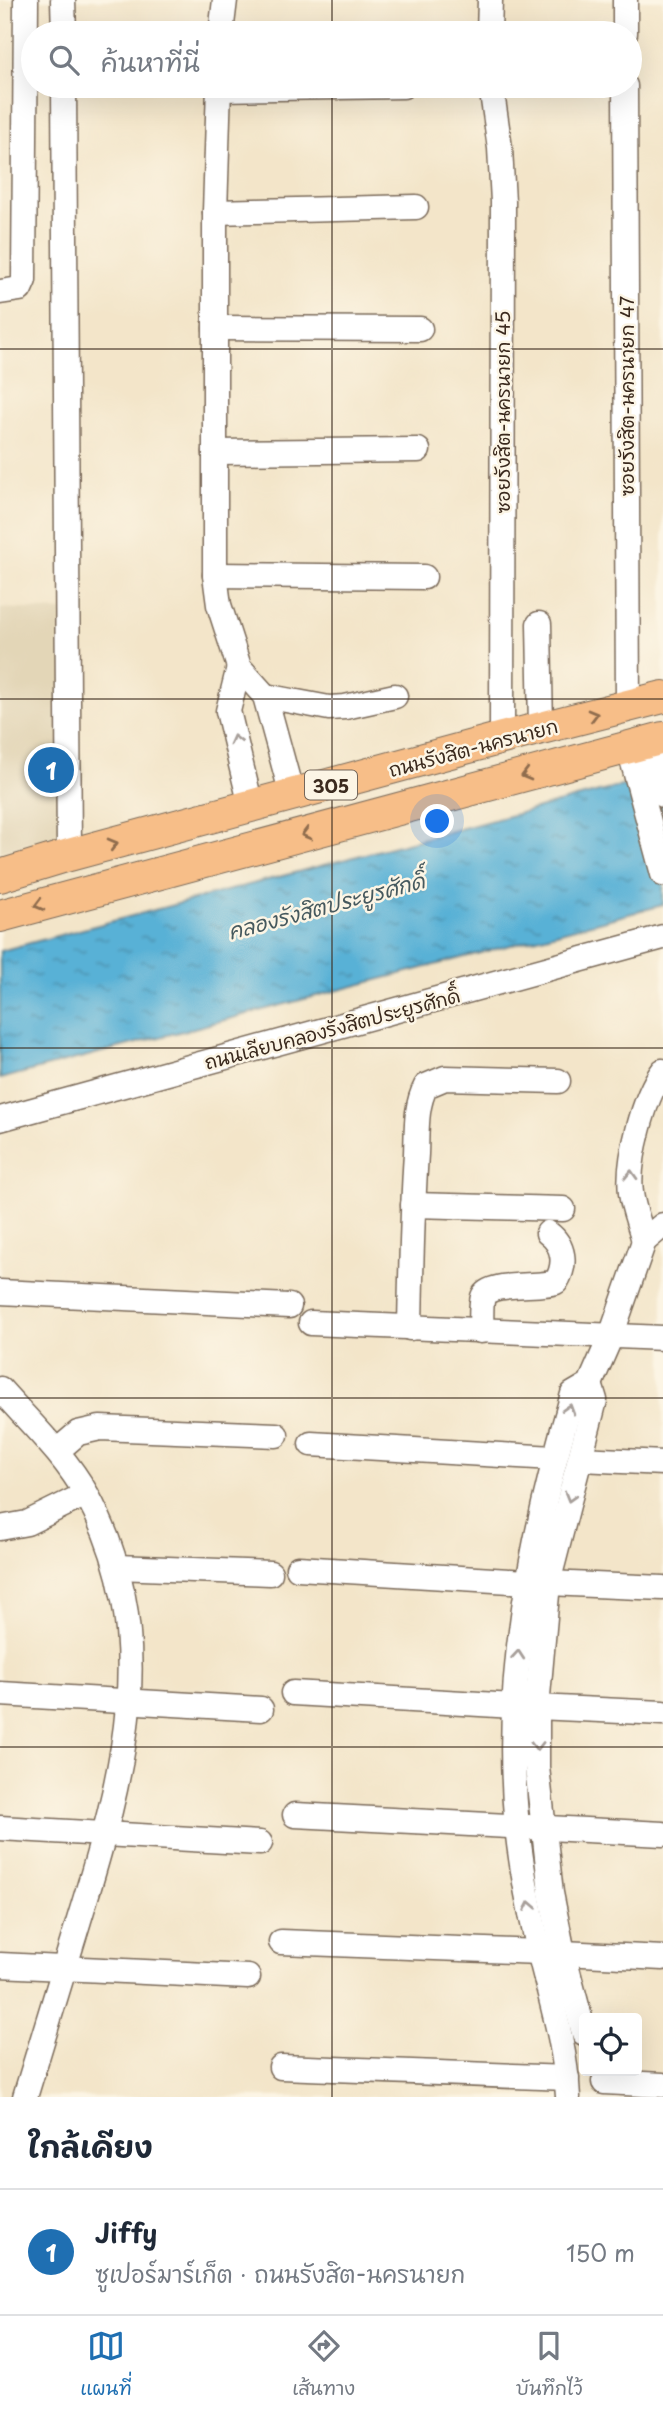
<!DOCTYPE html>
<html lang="th">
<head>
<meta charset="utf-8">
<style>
	:root { --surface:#fff; --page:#f6f6f7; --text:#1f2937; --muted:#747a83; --line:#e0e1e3; --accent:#1f6fb2 }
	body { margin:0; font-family:"Playpen Sans","Playpen Sans Thai",sans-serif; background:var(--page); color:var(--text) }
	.controls { position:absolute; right:21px; bottom:21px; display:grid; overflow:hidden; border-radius:7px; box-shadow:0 7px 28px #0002 }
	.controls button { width:63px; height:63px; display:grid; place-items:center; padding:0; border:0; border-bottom:2px solid var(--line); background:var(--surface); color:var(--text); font:35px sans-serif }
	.you { position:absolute; left:438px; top:822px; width:24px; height:24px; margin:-18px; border:5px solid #fff; border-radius:50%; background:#1a73e8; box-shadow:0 0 0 10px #1a73e833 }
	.badge { display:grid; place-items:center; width:46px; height:46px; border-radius:50%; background:var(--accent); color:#fff; font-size:23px; font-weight:700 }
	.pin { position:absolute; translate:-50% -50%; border:4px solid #fff; box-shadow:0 2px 7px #0006 }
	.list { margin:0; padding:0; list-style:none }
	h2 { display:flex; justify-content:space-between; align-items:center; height:91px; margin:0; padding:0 28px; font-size:30px }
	h2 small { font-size:23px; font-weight:400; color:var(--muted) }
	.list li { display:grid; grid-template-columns:46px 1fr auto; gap:21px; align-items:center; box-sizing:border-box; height:126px; padding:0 28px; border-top:2px solid var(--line) }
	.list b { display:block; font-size:26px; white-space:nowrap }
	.list p { margin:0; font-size:23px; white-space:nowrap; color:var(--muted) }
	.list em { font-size:23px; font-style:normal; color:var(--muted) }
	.icon { flex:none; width:38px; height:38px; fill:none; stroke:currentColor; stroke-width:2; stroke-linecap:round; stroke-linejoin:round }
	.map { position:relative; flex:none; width:663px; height:2097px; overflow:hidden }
	.search { position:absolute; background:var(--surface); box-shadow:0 7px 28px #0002; left:21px; right:21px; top:21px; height:77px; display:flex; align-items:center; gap:18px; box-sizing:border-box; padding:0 24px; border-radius:38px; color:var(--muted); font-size:26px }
	.sheet { height:217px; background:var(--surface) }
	nav { display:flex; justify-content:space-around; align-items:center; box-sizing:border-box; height:98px; border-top:2px solid var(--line); background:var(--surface); font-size:19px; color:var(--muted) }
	nav a { display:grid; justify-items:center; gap:4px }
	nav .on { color:var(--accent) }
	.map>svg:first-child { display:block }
	.built { fill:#e3d6b7 }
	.water { fill:url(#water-ripples); stroke:#4a6e7a; stroke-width:2 }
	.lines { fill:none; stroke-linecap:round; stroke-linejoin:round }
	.minor-casing { stroke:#7b6b5a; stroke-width:27 }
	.major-casing { stroke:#7b6b5a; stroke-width:34 }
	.minor { stroke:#fff; stroke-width:24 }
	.major { stroke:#f7be88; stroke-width:32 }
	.oneway { stroke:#906d4e }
	.oneway2 { stroke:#a79f9a }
	.grid { fill:none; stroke:#3b2a1e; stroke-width:2; stroke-opacity:0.55 }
	.labels { text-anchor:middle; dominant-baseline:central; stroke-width:5; stroke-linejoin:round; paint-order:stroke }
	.shield { fill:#fcf5e5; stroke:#75675a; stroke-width:2 }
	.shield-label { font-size:18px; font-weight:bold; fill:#3b2a1e }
	.street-label { font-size:19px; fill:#3b2a1e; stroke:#fcf5e5 }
	.water-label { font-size:21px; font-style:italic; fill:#46595e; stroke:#fcf5e5 }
</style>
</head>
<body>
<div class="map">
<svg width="663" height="2097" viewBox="0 0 663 2097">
	<defs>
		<pattern id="water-ripples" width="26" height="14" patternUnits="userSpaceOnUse" patternTransform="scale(1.75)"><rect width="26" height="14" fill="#59b1d6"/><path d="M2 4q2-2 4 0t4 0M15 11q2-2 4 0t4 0" fill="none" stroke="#4b90ad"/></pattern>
	</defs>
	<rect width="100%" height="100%" fill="#fcf5e5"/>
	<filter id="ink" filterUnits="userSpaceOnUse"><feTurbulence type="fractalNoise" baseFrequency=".0143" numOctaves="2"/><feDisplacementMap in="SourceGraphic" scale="14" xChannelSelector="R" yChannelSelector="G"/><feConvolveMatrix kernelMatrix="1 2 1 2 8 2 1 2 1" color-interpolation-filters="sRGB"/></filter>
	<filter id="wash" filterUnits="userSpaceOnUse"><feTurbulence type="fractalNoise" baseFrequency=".00686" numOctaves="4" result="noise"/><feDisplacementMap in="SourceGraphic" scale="28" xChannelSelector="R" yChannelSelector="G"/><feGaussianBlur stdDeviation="1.57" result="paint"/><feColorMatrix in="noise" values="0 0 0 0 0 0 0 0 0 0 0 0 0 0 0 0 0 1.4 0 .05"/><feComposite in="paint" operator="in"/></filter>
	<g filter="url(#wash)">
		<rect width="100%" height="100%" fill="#f3e5c9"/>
		<path class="built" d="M0 608 65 611 63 834 0 852Z"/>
		<path class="water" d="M663 775V905L0 1079V951Z"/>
	</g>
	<g filter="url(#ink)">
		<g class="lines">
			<defs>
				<g id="minor">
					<path d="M63 0 64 33"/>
					<path d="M625 0V33"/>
					<path d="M221 33 225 0"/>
					<path d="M489 33 490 0"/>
					<path d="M64 86 69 855"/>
					<path d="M219 86 215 212V575L219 605 239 667 265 696 292 795"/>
					<path d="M491 86 500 148 503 202 502 738"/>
					<path d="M625 86 628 706"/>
					<path d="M219 89 403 86"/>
					<path d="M215 212 416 207"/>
					<path d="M0 292 20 289 24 280 26 0"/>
					<path d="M215 328 420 329"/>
					<path d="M215 452 418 450"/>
					<path d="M215 575 424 577"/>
					<path d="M539 624 541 728"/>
					<path d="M239 667 228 711 251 806"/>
					<path d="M265 696 329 708 345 707 395 696"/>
					<path d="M649 742 663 795"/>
					<path d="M629 748 663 874"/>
					<path d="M0 1119 663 937"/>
					<path d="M413 1205 563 1209"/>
					<path d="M644 1241C640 1225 633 1209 631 1193 627 1161 644 1096 663 1071"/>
					<path d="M0 1292 289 1306"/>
					<path d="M311 1323 663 1338"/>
					<path d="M410 1328C411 1270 412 1212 416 1154 417 1132 415 1106 426 1086L445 1078 558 1081"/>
					<path d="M481 1331C482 1321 480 1306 483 1297 489 1281 539 1288 556 1282 567 1264 564 1245 548 1233"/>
					<path d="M0 1389C30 1423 64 1454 87 1495 163 1635 123 1777 79 1920 61 1979 43 2038 25 2097"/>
					<path d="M311 1444 554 1458"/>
					<path d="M57 1451 78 1433 100 1428 276 1435"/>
					<path d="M581 1459 663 1463"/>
					<path d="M0 1528 27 1523 86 1494"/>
					<path d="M117 1567 270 1573"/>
					<path d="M298 1568 527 1582"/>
					<path d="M548 1583 663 1588"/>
					<path d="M293 1693 514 1706"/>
					<path d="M0 1694 261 1709"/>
					<path d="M537 1707 663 1713"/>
					<path d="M295 1815 663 1834"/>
					<path d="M0 1828 260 1843"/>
					<path d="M281 1942 540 1952"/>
					<path d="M563 1953 663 1958"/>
					<path d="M0 1965 248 1977"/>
					<path d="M584 2033 563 1953 551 1893 537 1767V1707L548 1583 595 1400 590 1384"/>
					<path d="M281 2067 567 2078"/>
					<path d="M604 2082 663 2085"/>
					<path d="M568 2097C566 2053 554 2010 543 1967 532 1922 522 1874 517 1827 502 1680 532 1534 573 1394L590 1384 611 1336 644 1241 663 1225"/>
				</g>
				<g id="major">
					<path d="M0 876 69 855 502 738 663 697"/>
					<path d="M0 916 663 738"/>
				</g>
			</defs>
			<use href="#minor" class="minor-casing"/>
			<use href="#major" class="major-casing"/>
			<use href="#minor" class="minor"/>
			<use href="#major" class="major"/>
		</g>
		<defs><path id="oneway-chevron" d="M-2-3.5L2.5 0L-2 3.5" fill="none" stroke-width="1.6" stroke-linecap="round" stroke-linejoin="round" transform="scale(1.75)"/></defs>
		<g class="oneway">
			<use href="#oneway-chevron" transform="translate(593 715) rotate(-15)"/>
			<use href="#oneway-chevron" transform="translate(526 775) rotate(165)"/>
			<use href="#oneway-chevron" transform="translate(306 834) rotate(165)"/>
			<use href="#oneway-chevron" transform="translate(113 844) rotate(-15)"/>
			<use href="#oneway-chevron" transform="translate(39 905) rotate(165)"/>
		</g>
		<g class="oneway2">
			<use href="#oneway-chevron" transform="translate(235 740) rotate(-104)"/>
			<use href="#oneway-chevron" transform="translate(631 1175) rotate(-88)"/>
			<use href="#oneway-chevron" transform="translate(569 1409) rotate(-73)"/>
			<use href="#oneway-chevron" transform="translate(570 1497) rotate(106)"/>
			<use href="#oneway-chevron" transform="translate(518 1655) rotate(-85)"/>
			<use href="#oneway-chevron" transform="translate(537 1746) rotate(90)"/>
			<use href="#oneway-chevron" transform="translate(530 1906) rotate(-101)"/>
		</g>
	</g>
	<path class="grid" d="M332 0V33M332 86V2097M0 349H663M0 699H663M0 1048H663M0 1398H663M0 1747H663"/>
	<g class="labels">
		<rect class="shield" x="305" y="770.5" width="52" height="29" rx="5"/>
		<g class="shield-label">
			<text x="331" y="785">305</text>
		</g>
		<g class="street-label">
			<text transform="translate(626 396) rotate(-90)">ซอยรังสิต-นครนายก 47</text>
			<text transform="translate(502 412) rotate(-90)">ซอยรังสิต-นครนายก 45</text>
			<text transform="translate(473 747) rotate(-15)">ถนนรังสิต-นครนายก</text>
			<text transform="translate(332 1028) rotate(-15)">ถนนเลียบคลองรังสิตประยูรศักดิ์</text>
		</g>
		<g class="water-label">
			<text transform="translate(326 905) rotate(-15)">คลองรังสิตประยูรศักดิ์</text>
		</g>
	</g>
</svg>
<div class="controls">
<button><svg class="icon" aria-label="locate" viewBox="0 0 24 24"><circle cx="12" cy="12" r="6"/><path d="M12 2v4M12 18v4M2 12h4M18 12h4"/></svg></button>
</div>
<div class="you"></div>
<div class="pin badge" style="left:51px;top:770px">1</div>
<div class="search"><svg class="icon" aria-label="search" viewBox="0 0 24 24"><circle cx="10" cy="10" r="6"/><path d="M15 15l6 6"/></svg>ค้นหาที่นี่</div>
</div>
<section class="sheet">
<h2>ใกล้เคียง<small></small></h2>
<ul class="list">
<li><span class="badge">1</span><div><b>Jiffy</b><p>ซูเปอร์มาร์เก็ต · ถนนรังสิต-นครนายก</p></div><em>150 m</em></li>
</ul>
</section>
<nav>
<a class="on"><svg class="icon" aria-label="map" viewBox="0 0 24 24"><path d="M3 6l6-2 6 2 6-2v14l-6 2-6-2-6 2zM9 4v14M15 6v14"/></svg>แผนที่</a>
<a><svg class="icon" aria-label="directions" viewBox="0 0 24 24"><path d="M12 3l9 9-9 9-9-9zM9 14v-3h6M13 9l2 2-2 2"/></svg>เส้นทาง</a>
<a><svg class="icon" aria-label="saved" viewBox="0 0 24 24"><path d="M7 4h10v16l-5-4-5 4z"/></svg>บันทึกไว้</a>
</nav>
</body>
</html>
